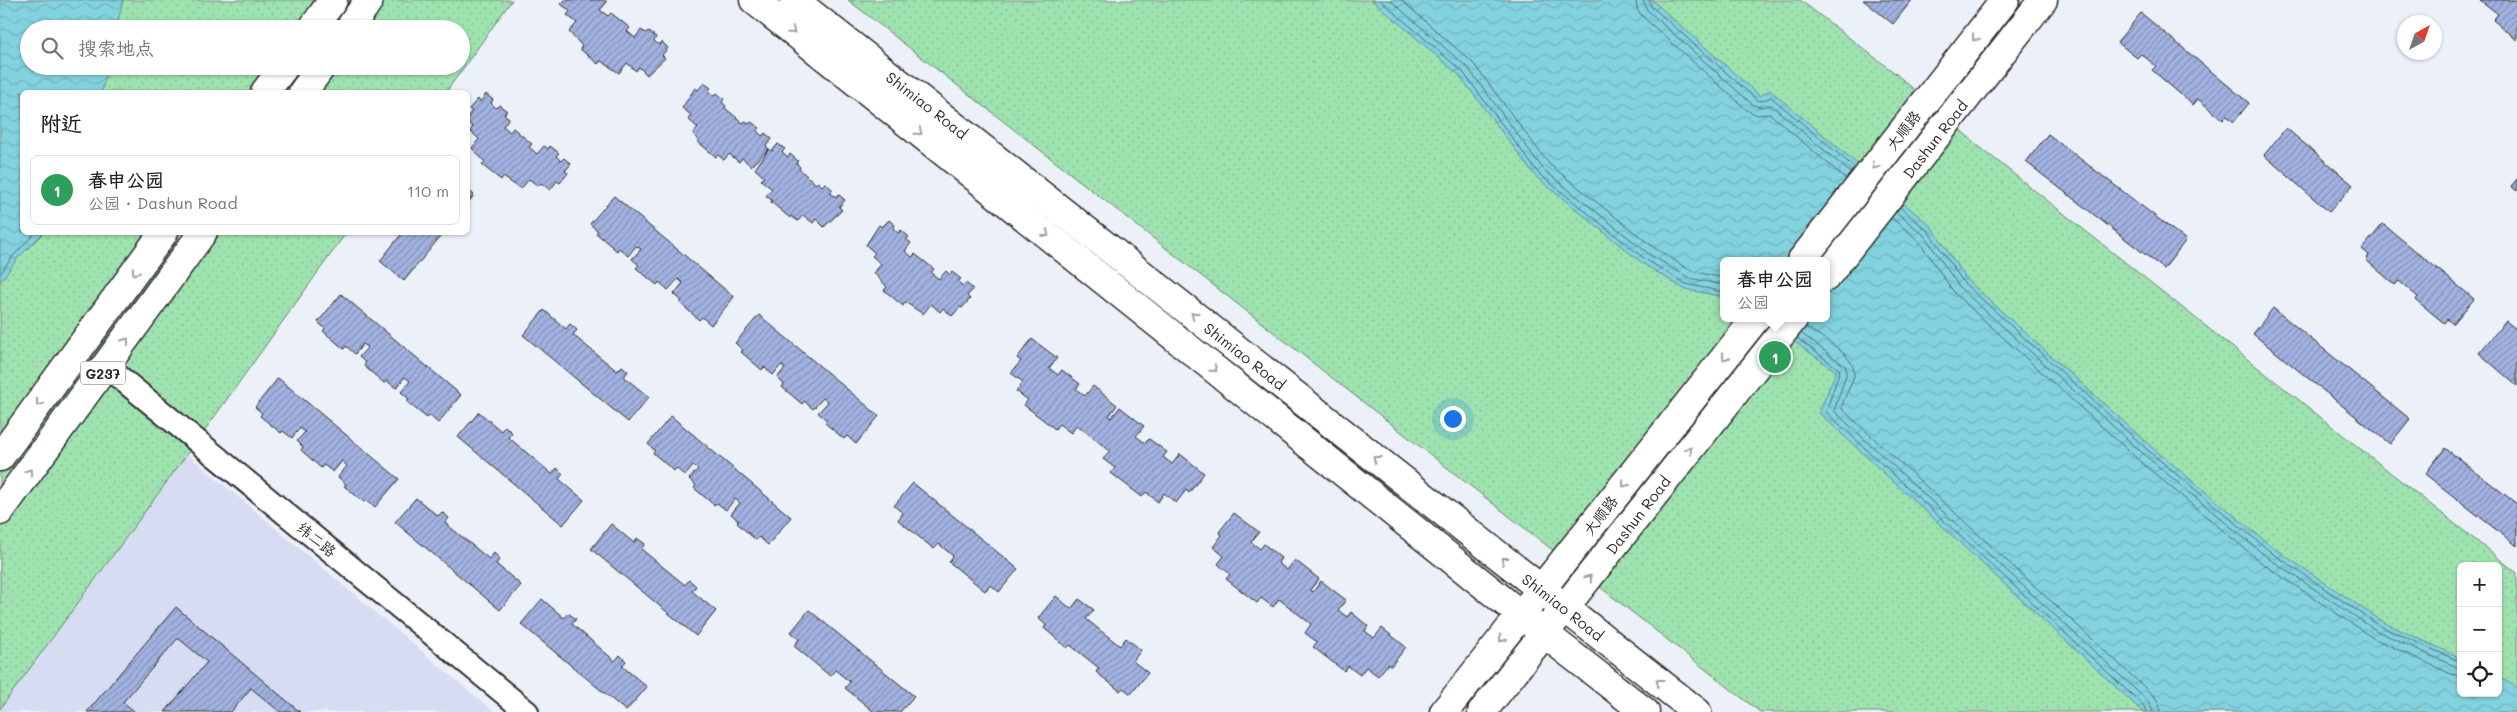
<!DOCTYPE html>
<html lang="zh">
<head>
<meta charset="utf-8">
<style>
	:root { --surface:#fff; --page:#f2f2f2; --text:#202124; --muted:#757577; --line:#e0e0e0; --accent:#7c3aed }
	body { margin:0; font-family:Mali,"LXGW WenKai TC",sans-serif; background:var(--page); color:var(--text) }
	.controls { position:absolute; right:15px; bottom:15px; display:grid; overflow:hidden; border-radius:8px; box-shadow:0 1px 4px #0004 }
	.controls button { width:45px; height:45px; display:grid; place-items:center; padding:0; border:0; border-bottom:1px solid var(--line); background:var(--surface); color:var(--text); font:25px sans-serif }
	.compass { position:absolute; left:2397px; top:15px; width:45px; height:45px; border-radius:50%; background:var(--surface); box-shadow:0 1px 4px #0004; rotate:40deg }
	.you { position:absolute; left:1452px; top:418px; width:18px; height:18px; margin:-12px; border:4px solid #fff; border-radius:50%; background:#1a73e8; box-shadow:0 0 0 8px #1a73e833 }
	.badge { display:grid; place-items:center; width:32px; height:32px; border-radius:50%; background:var(--accent); color:#fff; font-size:16px; font-weight:700 }
	.pin { position:absolute; translate:-50% -50%; border:2px solid #fff; box-shadow:0 1px 5px #0006 }
	.popup { position:absolute; left:1720px; top:257px; width:110px; height:65px; box-sizing:border-box; display:grid; place-content:center; border-radius:8px; background:var(--surface); filter:drop-shadow(0 1px 4px #0005); font-size:16px; white-space:nowrap; color:var(--muted) }
	.popup b { font-size:19px; color:var(--text) }
	.popup::after { content:''; position:absolute; left:50%; top:100%; margin-left:-10px; border:10px solid transparent; border-top-color:var(--surface) }
	.list { margin:0; padding:0; list-style:none }
	h2 { display:flex; justify-content:space-between; align-items:center; height:65px; margin:0; padding:0 20px; font-size:21px }
	h2 small { font-size:16px; font-weight:400; color:var(--muted) }
	.list li { display:grid; grid-template-columns:32px 1fr auto; gap:15px; align-items:center; box-sizing:border-box; height:70px; margin:0 10px 10px; padding:0 10px; border:1px solid var(--line); border-radius:8px }
	.list b { display:block; font-size:19px; white-space:nowrap }
	.list p { margin:0; font-size:16px; white-space:nowrap; color:var(--muted) }
	.list em { font-size:16px; font-style:normal; color:var(--muted) }
	.icon { flex:none; width:28px; height:28px; fill:none; stroke:currentColor; stroke-width:2; stroke-linecap:round; stroke-linejoin:round }
	.map { position:relative; flex:none; width:2517px; height:712px; overflow:hidden }
	.search { position:absolute; background:var(--surface); box-shadow:0 1px 4px #0004; left:20px; top:20px; width:450px; height:55px; display:flex; align-items:center; gap:12px; box-sizing:border-box; padding:0 18px; border-radius:28px; color:var(--muted); font-size:19px }
	.panel { position:absolute; background:var(--surface); box-shadow:0 1px 4px #0004; left:20px; top:90px; width:450px; height:145px; border-radius:8px }
	.map>svg:first-child { display:block }
	.built { fill:#d6ddf2 }
	.grass { fill:url(#grass-dots); stroke:#64876d; fill-rule:evenodd }
	.water { fill:url(#water-waves); stroke:#608f97 }
	.lines { fill:none; stroke-linecap:round; stroke-linejoin:round }
	.shore { stroke:#4e6e73; stroke-width:1 }
	.building { fill:url(#building-hatch); stroke:#2b2b2b }
	.street-casing { stroke:#2b2b2b; stroke-width:26 }
	.secondary-casing { stroke:#2b2b2b; stroke-width:31 }
	.highway-casing { stroke:#2b2b2b; stroke-width:31 }
	.street { stroke:#fff; stroke-width:22 }
	.secondary { stroke:#fff; stroke-width:28 }
	.highway { stroke:#fff; stroke-width:28 }
	.oneway { stroke:#a0a0a0 }
	.labels { text-anchor:middle; dominant-baseline:central; stroke-width:4; stroke-linejoin:round; paint-order:stroke }
	.shield { fill:#fff; stroke:#6b6b6b; stroke-width:1 }
	.shield-label { font-size:14px; font-weight:bold; fill:#2b2b2b }
	.street-label { font-size:15px; fill:#2b2b2b; stroke:#fff }
</style>
</head>
<body>
<div class="map">
<svg width="2517" height="712" viewBox="0 0 2517 712">
	<defs>
		<pattern id="grass-dots" width="8" height="8" patternUnits="userSpaceOnUse" patternTransform="scale(1.25)"><rect width="8" height="8" fill="#9ee3af"/><path d="M2 2h.1M6 6h.1" fill="none" stroke="#88c397" stroke-width="1.8" stroke-linecap="round"/></pattern>
		<pattern id="water-waves" width="16" height="10" patternUnits="userSpaceOnUse" patternTransform="scale(1.25)"><rect width="16" height="10" fill="#83d2df"/><path d="M0 5q4-4 8 0t8 0" fill="none" stroke="#71b4c0"/></pattern>
		<pattern id="building-hatch" width="6" height="6" patternUnits="userSpaceOnUse" patternTransform="scale(1.25)"><rect width="6" height="6" fill="#a2b2e1"/><path d="M-1 1l2-2M0 6l6-6M5 7l2-2" fill="none" stroke="#8491b7"/></pattern>
	</defs>
	<rect width="100%" height="100%" fill="#ecf0f9"/>
	<filter id="ink" filterUnits="userSpaceOnUse"><feTurbulence type="fractalNoise" baseFrequency=".02" numOctaves="2"/><feDisplacementMap in="SourceGraphic" scale="10" xChannelSelector="R" yChannelSelector="G"/><feConvolveMatrix kernelMatrix="1 2 1 2 8 2 1 2 1" color-interpolation-filters="sRGB"/></filter>
	<g filter="url(#ink)">
		<path class="built" d="M168 438 494 712H0V670Z"/>
		<g class="grass">
			<path d="M0 0H512L446 92H22V232L346 233 210 423 0 709ZM29 29H461V66H29Z"/>
			<path d="M848 0H1800L1895 73 1981 148 2517 573V712H1760ZM1724 261H1826V318H1724ZM2461 566H2498V693H2461Z"/>
		</g>
		<g class="water">
			<path d="M0 0H123L116 29H29V66H107L102 92H22V232L43 233 18 258 0 282Z"/>
			<path d="M1372 0H1652L1760 96 1770 90 1932 227 1967 280 2154 449 2275 549 2383 622 2461 658V693H2498V676L2517 688V712H2143L1819 413 1836 371 1760 318H1826V261H1724V297L1684 289 1642 263 1536 177 1459 75Z"/>
		</g>
		<g class="lines">
			<g class="shore">
				<path d="M1380 0 1463 72 1539 174 1645 259 1686 284 1724 292"/>
				<path d="M1390 0 1468 68 1544 170 1649 254 1689 278 1724 285"/>
				<path d="M1401 0 1473 63 1549 164 1653 247 1691 271 1724 278"/>
				<path d="M1636 0 1637 9 1642 16 1747 110 1757 115 1770 114 1846 179"/>
				<path d="M1643 0 1647 10 1753 105 1760 107 1771 105 1851 173"/>
				<path d="M1649 0 1651 6 1757 100 1762 101 1771 97 1855 168"/>
				<path d="M1900 207 1928 231 1964 283 2151 453 2272 553 2380 626 2461 662"/>
				<path d="M1896 212 1924 235 1960 288 2147 457 2268 558 2377 631 2461 669"/>
				<path d="M1892 218 1918 240 1955 294 2142 463 2263 564 2373 638 2451 674 2461 676"/>
				<path d="M0 274 14 255 36 232"/>
				<path d="M1806 327C1821 338 1861 356 1853 379 1850 389 1842 399 1842 409L2154 696 2159 703 2160 712"/>
				<path d="M1801 333 1846 367V375L1834 411 2149 702 2153 712"/>
				<path d="M1797 338 1840 370 1826 412 2144 706 2146 712"/>
			</g>
		</g>
		<g class="building">
			<path d="M565 0H604L607 2 600 10 608 16 611 13 630 28 627 31 635 38 641 30 646 33 648 31 656 37 654 41 659 45 662 42 668 48 662 55 665 58 647 75 639 67 636 71 627 63 619 73 601 61 598 64 580 49 582 46 569 32 577 23 567 15 570 11 561 4Z"/>
			<path d="M1863 0H1912L1893 24Z"/>
			<path d="M2480 0H2517V40L2493 20 2498 14Z"/>
			<path d="M2141 13 2249 103 2234 122 2227 116 2223 120 2198 99 2193 105 2152 70 2156 66 2141 54 2137 58 2117 42Z"/>
			<path d="M704 83 711 88 708 91 714 96 717 93 724 99 722 102 726 106 725 108 743 123 745 121 749 124 751 122 760 128 757 131 762 136 765 133 772 139 766 146 769 149 751 166 742 158 739 162 729 154 724 160 718 155 716 157 697 141 698 139 693 134 698 128 688 119 691 115 682 108 695 88 698 90Z"/>
			<path d="M486 94 493 100 491 103 496 108 499 105 507 111 504 114 509 118 503 126 510 132 513 128 532 144 529 147 537 154 544 146 548 149 550 146 559 153 556 156 561 161 564 158 571 164 565 171 568 173 560 183 557 181 550 190 541 183 538 186 529 179 521 189 503 177 501 180 482 165 485 162 472 148 479 139 470 131 473 127 468 123V116L472 111 469 109 478 99 480 102Z"/>
			<path d="M2286 128 2353 185 2329 212 2264 155Z"/>
			<path d="M2048 134 2186 240 2164 269 2026 162Z"/>
			<path d="M778 144 785 149 782 152 788 157 790 154 798 161 796 163 800 167 799 169 816 184 818 182 822 186 825 183 833 190 830 193 836 197 838 194 845 200 839 207 842 210 824 227 816 219 813 223 803 215 798 221 791 216 790 218 771 202 772 200 766 196 772 189 761 180 764 177 755 169 769 149 772 151Z"/>
			<path d="M2517 179V191L2511 186Z"/>
			<path d="M468 190 474 195 468 203Z"/>
			<path d="M614 196 734 297 711 325 702 317 699 320 680 303 682 301 674 294 683 283 678 279 668 290 659 282 657 285 636 268 639 265 632 259 641 249 636 246 628 256 619 248 617 251 596 233 598 231 590 224Z"/>
			<path d="M889 220 895 225 893 228 898 233 901 230 909 237 906 239 911 243 905 251 912 257 915 254 934 269 931 273 939 279 946 271 950 275 952 272 961 279 958 282 963 286 966 283 973 289 967 296 970 299 962 308 960 307 952 316 943 308 940 312 931 304 923 314 905 302 903 306 884 290 887 287 874 273 881 264 872 256 875 253 866 245 879 225 882 227Z"/>
			<path d="M2383 224 2474 299 2453 324 2447 319 2444 323 2416 300 2418 297 2399 281 2395 285 2366 260 2369 255 2362 249Z"/>
			<path d="M403 232H444L404 281 380 261Z"/>
			<path d="M341 294 461 395 438 423 429 415 427 418 407 402 409 399 401 392 410 381 405 377 396 388 387 381 384 383 364 366 366 363 359 357 368 347 363 344 355 354 346 346 344 349 323 331 325 329 318 322Z"/>
			<path d="M2273 308 2410 419 2390 444 2253 334Z"/>
			<path d="M544 310 566 329 570 324 577 330 573 335 617 371 622 366 628 371 624 377 649 397 628 422 523 335Z"/>
			<path d="M759 315 879 416 856 444 847 436 844 439 825 423 827 420 818 413 828 402 823 398 813 409 804 401 802 404 782 387 784 384 777 378 785 368 781 365 773 375 764 367 762 370 741 352 743 350 735 343Z"/>
			<path d="M2506 321 2517 330V386L2479 353Z"/>
			<path d="M1032 339 1057 358 1049 368 1058 375 1062 370 1080 384 1076 389 1085 396 1093 386 1117 405 1109 416 1111 418 1120 407 1144 426 1136 436 1145 443 1149 439 1167 452 1163 457 1172 464 1180 454 1204 473 1189 493 1186 490 1176 503 1164 493 1158 502 1146 492 1142 497 1111 473 1115 468 1103 459 1110 451 1077 425 1071 433 1059 424 1055 429 1024 405 1028 400 1016 391 1023 382 1011 373 1021 361 1017 358Z"/>
			<path d="M278 378 399 479 375 507 366 500 364 502 344 486 346 484 338 477 347 466 342 461 333 472 324 465 321 468 301 450 303 447 297 441 305 432 300 428 292 438 283 431 281 433 260 416 262 413 255 407Z"/>
			<path d="M479 412 501 431 505 426 512 433 508 437 552 474 557 468 563 474 559 479 584 500 563 525 458 437Z"/>
			<path d="M671 416 791 517 768 545 759 537 756 540 737 523 739 521 731 514 740 503 735 499 726 510 717 503 714 505 694 488 696 485 689 479 698 469 693 466 685 476 676 468 674 471 653 453 655 451 648 444Z"/>
			<path d="M2445 448 2517 504V546L2425 474Z"/>
			<path d="M913 483 1018 569 999 592 991 585 985 591 949 562 953 556 939 544 934 549 898 520 903 513 894 506Z"/>
			<path d="M416 498 438 516 442 512 449 518 445 523 489 559 494 553 500 559 496 564 521 585 500 610 395 522Z"/>
			<path d="M1234 513 1259 532 1251 542 1260 549 1264 544 1281 558 1278 563 1287 570 1295 560 1319 579 1310 590 1313 592 1321 581 1346 600 1338 610 1347 617 1351 612 1368 626 1365 631 1374 638 1382 628 1406 647 1391 666 1388 664 1378 676 1366 667 1360 675 1348 666 1344 671 1313 647 1317 642 1305 633 1311 624 1279 599 1273 607 1261 598 1257 603 1226 579 1230 574 1218 564 1224 556 1213 547 1222 535 1219 532Z"/>
			<path d="M611 524 634 543 637 538 645 544 641 549 685 585 689 580 696 586 692 591 716 611 696 636 591 549Z"/>
			<path d="M1056 596 1071 609 1079 599 1094 610 1086 619 1120 646 1126 638 1141 650 1133 661 1148 673 1131 694 1123 688 1120 691 1096 672 1099 668 1070 645 1067 648 1044 628 1046 625 1038 618Z"/>
			<path d="M542 599 564 618 568 613 576 619 572 624 615 661 620 655 626 661 622 666 647 687 626 711 521 624Z"/>
			<path d="M176 607 300 712H280L251 688 231 712H165L207 662 178 638 123 702 135 712H87Z"/>
			<path d="M809 610 914 696 900 712H874L845 688 850 682 835 670 830 676 794 646 799 639 791 632Z"/>
		</g>
		<g class="lines">
			<defs>
				<path id="street" d="M107 367 527 712"/>
				<g id="secondary">
					<path d="M754 0 1545 634 1645 712"/>
					<path d="M794 0 1697 712"/>
					<path d="M1801 261 2005 0"/>
					<path d="M1826 277 2043 0"/>
					<path d="M1444 712 1756 318"/>
					<path d="M1482 712 1794 318"/>
				</g>
				<g id="highway">
					<path d="M312 29 333 0"/>
					<path d="M349 29 369 0"/>
					<path d="M265 92 285 66"/>
					<path d="M303 92 322 66"/>
					<path d="M0 457 164 232"/>
					<path d="M0 511 203 232"/>
				</g>
			</defs>
			<use href="#street" class="street-casing"/>
			<use href="#secondary" class="secondary-casing"/>
			<use href="#highway" class="highway-casing"/>
			<use href="#street" class="street"/>
			<use href="#secondary" class="secondary"/>
			<use href="#highway" class="highway"/>
		</g>
		<defs><path id="oneway-chevron" d="M-2-3.5L2.5 0L-2 3.5" fill="none" stroke-width="1.6" stroke-linecap="round" stroke-linejoin="round" transform="scale(1.25)"/></defs>
		<g class="oneway">
			<use href="#oneway-chevron" transform="translate(792 31) rotate(39)"/>
			<use href="#oneway-chevron" transform="translate(1975 38) rotate(128)"/>
			<use href="#oneway-chevron" transform="translate(919 132) rotate(39)"/>
			<use href="#oneway-chevron" transform="translate(1875 166) rotate(128)"/>
			<use href="#oneway-chevron" transform="translate(1046 234) rotate(39)"/>
			<use href="#oneway-chevron" transform="translate(135 272) rotate(126)"/>
			<use href="#oneway-chevron" transform="translate(1194 315) rotate(-142)"/>
			<use href="#oneway-chevron" transform="translate(126 341) rotate(-54)"/>
			<use href="#oneway-chevron" transform="translate(1725 357) rotate(128)"/>
			<use href="#oneway-chevron" transform="translate(1214 369) rotate(39)"/>
			<use href="#oneway-chevron" transform="translate(39 403) rotate(126)"/>
			<use href="#oneway-chevron" transform="translate(1689 450) rotate(-52)"/>
			<use href="#oneway-chevron" transform="translate(1376 459) rotate(-142)"/>
			<use href="#oneway-chevron" transform="translate(29 472) rotate(-53)"/>
			<use href="#oneway-chevron" transform="translate(1625 484) rotate(128)"/>
			<use href="#oneway-chevron" transform="translate(1504 560) rotate(-142)"/>
			<use href="#oneway-chevron" transform="translate(1589 578) rotate(-52)"/>
			<use href="#oneway-chevron" transform="translate(1502 639) rotate(128)"/>
			<use href="#oneway-chevron" transform="translate(1659 682) rotate(-142)"/>
		</g>
	</g>
	<g class="labels">
		<rect class="shield" x="80.5" y="361.5" width="45" height="23" rx="4"/>
		<g class="shield-label">
			<text x="103" y="373">G237</text>
		</g>
		<g class="street-label">
			<text transform="translate(927 105) rotate(38)">Shimiao Road</text>
			<text transform="translate(1903 130) rotate(-52)">大顺路</text>
			<text transform="translate(1935 139) rotate(-52)">Dashun Road</text>
			<text transform="translate(1245 356) rotate(38)">Shimiao Road</text>
			<text transform="translate(1600 515) rotate(-52)">大顺路</text>
			<text transform="translate(1638 515) rotate(-52)">Dashun Road</text>
			<text transform="translate(317 539) rotate(39)">纬二路</text>
			<text transform="translate(1563 607) rotate(38)">Shimiao Road</text>
		</g>
	</g>
</svg>
<div class="controls">
<button>+</button>
<button>−</button>
<button><svg class="icon" aria-label="locate" viewBox="0 0 24 24"><circle cx="12" cy="12" r="6"/><path d="M12 2v4M12 18v4M2 12h4M18 12h4"/></svg></button>
</div>
<svg class="compass" viewBox="-18 -18 36 36"><path d="M0-13l5 13h-10z" fill="#e53935"/><path d="M0 13l5-13h-10z" fill="#757577"/></svg>
<div class="you"></div>
<div class="pin badge" style="left:1775px;top:357px;background:#2e9e5b">1</div>
<div class="popup"><b>春申公园</b>公园</div>
<div class="search"><svg class="icon" aria-label="search" viewBox="0 0 24 24"><circle cx="10" cy="10" r="6"/><path d="M15 15l6 6"/></svg>搜索地点</div>
<section class="panel">
<h2>附近<small></small></h2>
<ul class="list">
<li><span class="badge" style="background:#2e9e5b">1</span><div><b>春申公园</b><p>公园 · Dashun Road</p></div><em>110 m</em></li>
</ul>
</section>
</div>
</body>
</html>
